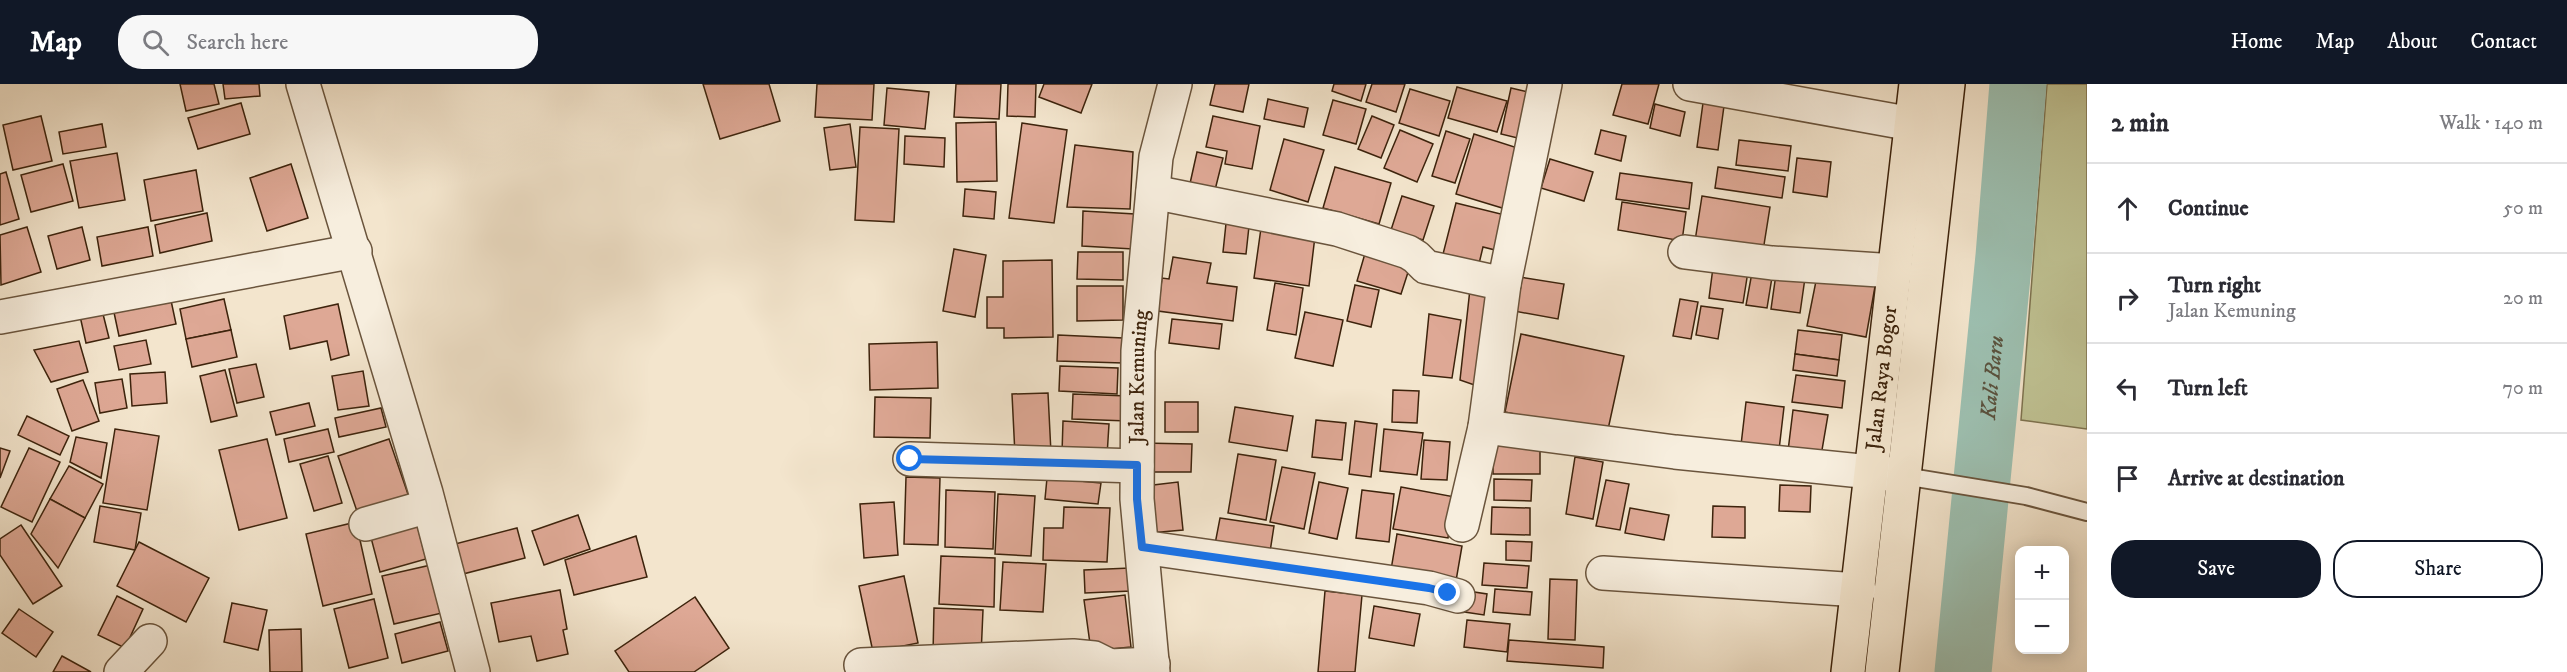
<!DOCTYPE html>
<html lang="en">
<head>
<meta charset="utf-8">
<style>
	:root { --surface:#fff; --page:#f7f7f7; --text:#2b2b33; --muted:#7c7c81; --line:#e1e1e2; --accent:#111827 }
	body { margin:0; font-family:"IM FELL DW Pica",serif; background:var(--page); color:var(--text) }
	.controls { position:absolute; right:18px; bottom:18px; display:grid; overflow:hidden; border-radius:12px; box-shadow:0 3px 15px #0003 }
	.controls button { width:54px; height:54px; display:grid; place-items:center; padding:0; border:0; border-bottom:2px solid var(--line); background:var(--surface); color:var(--text); font:30px sans-serif }
	.stop { position:absolute; width:18px; height:18px; margin:-14px; border:4px solid #1a73e8; border-radius:50%; background:#fff }
	.stop.end { background:#1a73e8; border-color:#fff; box-shadow:0 2px 6px #0008 }
	.list { margin:0; padding:0; list-style:none }
	h2 { display:flex; justify-content:space-between; align-items:center; height:78px; margin:0; padding:0 24px; font-size:26px }
	h2 small { font-size:20px; font-weight:400; color:var(--muted) }
	.list li { display:grid; grid-template-columns:39px 1fr auto; gap:18px; align-items:center; box-sizing:border-box; height:90px; padding:0 24px; border-top:2px solid var(--line) }
	.list b { display:block; font-size:22px; white-space:nowrap }
	.list p { margin:0; font-size:20px; white-space:nowrap; color:var(--muted) }
	.list em { font-size:20px; font-style:normal; color:var(--muted) }
	.actions { display:flex; gap:12px; padding:18px 24px }
	.actions a { flex:1; padding:14px 0; border:2px solid var(--accent); border-radius:24px; text-align:center; font-size:21px; color:var(--accent) }
	.actions .main { background:var(--accent); color:#fff }
	.icon { flex:none; width:33px; height:33px; fill:none; stroke:currentColor; stroke-width:2; stroke-linecap:round; stroke-linejoin:round }
	.map { position:relative; flex:none; width:2087px; height:588px; overflow:hidden }
	header { display:flex; align-items:center; gap:36px; box-sizing:border-box; height:84px; padding:0 30px; background:var(--accent); color:#fff }
	header strong { font-size:28px }
	nav { display:flex; gap:33px; margin-inline-start:auto; font-size:21px }
	.search { width:420px; height:54px; background:var(--page); display:flex; align-items:center; gap:15px; box-sizing:border-box; padding:0 21px; border-radius:24px; color:var(--muted); font-size:22px }
	main { display:flex }
	aside { flex:1; background:var(--surface) }
	.map>svg:first-child { display:block }
	.green { fill:#c0c394; stroke:#7e7350; stroke-width:1.5 }
	.lines { fill:none; stroke-linecap:round; stroke-linejoin:round }
	.river { stroke:#9dc0b1; stroke-width:57 }
	.building { fill:#dea895; stroke:#3d230c; stroke-width:1.5 }
	.service-casing { stroke:#6a543c; stroke-width:20 }
	.minor-casing { stroke:#6a543c; stroke-width:36 }
	.trunk-casing { stroke:#3d230c; stroke-width:36 }
	.service { stroke:#f7eede; stroke-width:16 }
	.minor { stroke:#f7eede; stroke-width:33 }
	.trunk { stroke:#f3e5cd; stroke-width:33 }
	.route { stroke:#1a73e8; stroke-width:8 }
	.labels { text-anchor:middle; dominant-baseline:central; stroke-width:4.5; stroke-linejoin:round; paint-order:stroke }
	.street-label { font-size:21px; fill:#3d230c; stroke:#f7eede }
	.water-label { font-size:22px; font-style:italic; fill:#5a523e; stroke:#f7eede }
</style>
</head>
<body>
<header>
<strong>Map</strong>
<div class="search"><svg class="icon" aria-label="search" viewBox="0 0 24 24"><circle cx="10" cy="10" r="6"/><path d="M15 15l6 6"/></svg>Search here</div>
<nav><a>Home</a><a>Map</a><a>About</a><a>Contact</a></nav>
</header>
<main>
<div class="map">
<svg width="2087" height="588" viewBox="0 0 2087 588">
	<rect width="100%" height="100%" fill="#f3e5cd"/>
	<filter id="stains"><feTurbulence type="fractalNoise" baseFrequency=".00333" numOctaves="4"/><feColorMatrix values="0 0 0 0 .2 0 0 0 0 .09 0 0 0 0 .02 0 0 0 .5 -.17"/></filter>
	<radialGradient id="worn" r=".72"><stop offset=".6" stop-color="#630" stop-opacity="0"/><stop offset="1" stop-color="#630" stop-opacity=".3"/></radialGradient>
	<path class="green" d="M2047 0H2087V345L2021 336Z"/>
	<g class="lines">
		<path class="river" id="s1" d="M1963 588 2004 172 2018 0"/>
	</g>
	<g class="building">
		<path d="M180 0H214L219 20 186 27Z"/>
		<path d="M223 0H259L260 12 225 15Z"/>
		<path d="M703 0H769L780 37 720 55Z"/>
		<path d="M817 0H874L872 36 815 33Z"/>
		<path d="M956 0H1001L999 35 954 33Z"/>
		<path d="M1008 0H1036L1035 33 1007 32Z"/>
		<path d="M1044 0H1092L1081 29 1039 13Z"/>
		<path d="M1215 0H1249L1243 28 1210 21Z"/>
		<path d="M1334 0H1366L1361 17 1332 7Z"/>
		<path d="M1372 0H1405L1396 28 1366 18Z"/>
		<path d="M1622 0H1659L1648 40 1613 31Z"/>
		<path d="M1457 3 1507 17 1497 48 1448 34Z"/>
		<path d="M887 4 929 8 925 45 884 41Z"/>
		<path d="M1511 4 1541 11 1530 57 1501 50Z"/>
		<path d="M1410 5 1450 17 1439 52 1399 39Z"/>
		<path d="M1268 15 1308 24 1304 43 1264 35Z"/>
		<path d="M1333 16 1366 25 1356 60 1323 51Z"/>
		<path d="M241 19 250 50 198 65 188 34Z"/>
		<path d="M1703 19 1724 22 1718 66 1697 63Z"/>
		<path d="M1655 20 1685 28 1680 52 1650 44Z"/>
		<path d="M41 32 52 77 13 86 3 41Z"/>
		<path d="M1213 32 1260 42 1252 85 1225 80 1227 67 1206 63Z"/>
		<path d="M1372 32 1394 41 1381 74 1358 65Z"/>
		<path d="M996 38 997 97 957 98 956 39Z"/>
		<path d="M1022 39 1067 46 1054 139 1009 134Z"/>
		<path d="M102 40 106 63 63 70 59 48Z"/>
		<path d="M850 40 856 83 830 86 824 44Z"/>
		<path d="M860 43 899 45 894 138 855 136Z"/>
		<path d="M1400 46 1433 60 1417 98 1384 84Z"/>
		<path d="M1601 46 1626 52 1621 77 1595 70Z"/>
		<path d="M1446 47 1470 55 1455 99 1432 92Z"/>
		<path d="M1474 50 1530 68 1512 127 1456 110Z"/>
		<path d="M905 52 945 54 944 83 904 80Z"/>
		<path d="M1284 55 1324 66 1308 118 1270 106Z"/>
		<path d="M1739 56 1791 62 1788 87 1736 81Z"/>
		<path d="M1075 61 1133 68 1130 125 1067 123Z"/>
		<path d="M1197 68 1223 74 1214 110 1189 104Z"/>
		<path d="M117 69 125 116 79 124 70 77Z"/>
		<path d="M1797 74 1831 78 1827 113 1793 108Z"/>
		<path d="M1550 75 1593 88 1584 117 1541 104Z"/>
		<path d="M63 80 73 117 31 128 21 91Z"/>
		<path d="M291 80 308 134 267 147 250 94Z"/>
		<path d="M1335 83 1391 99 1379 140 1323 124Z"/>
		<path d="M1718 83 1785 93 1782 114 1715 104Z"/>
		<path d="M196 86 203 127 151 137 144 96Z"/>
		<path d="M6 88 19 135 0 141V90Z"/>
		<path d="M1620 89 1692 99 1689 125 1616 115Z"/>
		<path d="M965 105 996 108 994 135 963 132Z"/>
		<path d="M1402 112 1434 122 1423 156 1391 146Z"/>
		<path d="M1702 112 1770 123 1763 167 1695 157Z"/>
		<path d="M1622 118 1686 128 1682 157 1618 146Z"/>
		<path d="M1456 119 1509 132 1499 167 1483 163 1477 188 1441 178Z"/>
		<path d="M1083 127 1135 130 1133 165 1082 162Z"/>
		<path d="M207 129 212 157 160 169 155 141Z"/>
		<path d="M1227 130 1250 133 1246 170 1223 168Z"/>
		<path d="M1262 137 1316 144 1309 202 1254 194Z"/>
		<path d="M27 143 41 188 1 201 0 151Z"/>
		<path d="M82 143 90 176 57 185 48 152Z"/>
		<path d="M148 143 153 172 102 182 97 153Z"/>
		<path d="M954 165 986 171 975 233 943 227Z"/>
		<path d="M1366 166 1411 179 1401 210 1357 197Z"/>
		<path d="M1078 168H1123V196L1077 195Z"/>
		<path d="M1173 173 1211 179 1207 199 1237 203 1233 237 1158 227 1162 194 1169 195Z"/>
		<path d="M1052 176 1053 253 1004 254V244H987V213H1003V177Z"/>
		<path d="M1714 176 1749 181 1743 219 1709 214Z"/>
		<path d="M1753 183 1773 187 1767 224 1746 221Z"/>
		<path d="M1818 187 1876 197 1866 253 1807 242Z"/>
		<path d="M1776 190 1805 194 1800 229 1771 225Z"/>
		<path d="M1520 193 1564 200 1558 235 1514 227Z"/>
		<path d="M1275 199 1303 204 1296 251 1267 246Z"/>
		<path d="M1355 201 1379 206 1371 243 1347 237Z"/>
		<path d="M1077 202H1123V236L1077 237Z"/>
		<path d="M1470 205H1496L1483 304 1460 296Z"/>
		<path d="M169 207 176 240 119 252 112 219Z"/>
		<path d="M224 215 231 246 186 255 180 225Z"/>
		<path d="M1680 215 1698 218 1691 255 1673 252Z"/>
		<path d="M100 218 109 254 86 259 78 223Z"/>
		<path d="M338 220 349 271 331 276 327 257 290 265 284 232Z"/>
		<path d="M1701 222 1723 225 1718 255 1696 251Z"/>
		<path d="M1305 228 1343 236 1333 282 1295 274Z"/>
		<path d="M1429 230 1461 236 1452 294 1423 291Z"/>
		<path d="M1172 235 1222 240 1219 265 1169 259Z"/>
		<path d="M231 246 237 273 192 283 186 255Z"/>
		<path d="M1798 246 1842 251 1839 276 1795 270Z"/>
		<path d="M1521 250 1624 272 1607 350 1505 328Z"/>
		<path d="M1058 251 1123 254V279L1057 277Z"/>
		<path d="M146 256 151 280 119 286 114 262Z"/>
		<path d="M79 257 88 288 51 298 34 266Z"/>
		<path d="M937 258 938 304 870 306 869 260Z"/>
		<path d="M1795 270 1839 276 1837 292 1793 286Z"/>
		<path d="M256 280 264 313 237 319 229 285Z"/>
		<path d="M1060 282 1118 284 1117 310 1059 307Z"/>
		<path d="M225 286 237 332 211 338 200 292Z"/>
		<path d="M363 287 369 322 338 326 332 292Z"/>
		<path d="M165 288 167 319 132 322 130 290Z"/>
		<path d="M1796 291 1845 297 1842 324 1792 318Z"/>
		<path d="M122 295 127 324 100 329 95 299Z"/>
		<path d="M83 296 99 337 72 347 57 305Z"/>
		<path d="M1393 306 1419 307 1417 339 1392 338Z"/>
		<path d="M1048 309 1051 369 1015 371 1012 310Z"/>
		<path d="M1073 310 1128 312V337L1072 335Z"/>
		<path d="M875 313 931 314 930 354 874 353Z"/>
		<rect x="1165" y="318" width="33" height="30"/>
		<path d="M1746 318 1784 323 1779 366 1741 361Z"/>
		<path d="M309 319 315 342 276 351 270 328Z"/>
		<path d="M1235 323 1293 332 1287 367 1229 358Z"/>
		<path d="M381 324 386 343 339 353 335 334Z"/>
		<path d="M1793 326 1828 331 1821 372 1788 367Z"/>
		<path d="M27 332 69 352 60 371 18 351Z"/>
		<path d="M1316 336 1346 339 1342 376 1312 373Z"/>
		<path d="M1063 337 1109 340 1107 372 1062 369Z"/>
		<path d="M1355 337 1377 340 1371 393 1349 390Z"/>
		<path d="M115 345 159 352 147 426 103 419Z"/>
		<path d="M328 345 334 368 289 378 284 355Z"/>
		<path d="M1384 345 1423 349 1417 391 1380 387Z"/>
		<path d="M76 353 107 359 101 394 70 378Z"/>
		<path d="M267 355 287 434 239 446 219 366Z"/>
		<path d="M389 355 411 419 360 436 338 372Z"/>
		<path d="M1424 356 1450 358 1447 396 1421 395Z"/>
		<rect x="1493" y="357" width="47" height="33"/>
		<path d="M1142 359 1192 360 1191 388H1142Z"/>
		<path d="M0 364 10 367 0 394Z"/>
		<path d="M29 364 60 378 32 438 1 423Z"/>
		<path d="M1238 370 1276 376 1266 436 1228 429Z"/>
		<path d="M328 372 342 419 314 427 300 380Z"/>
		<path d="M1575 373 1603 378 1593 435 1566 430Z"/>
		<path d="M69 382 103 400 85 434 50 415Z"/>
		<path d="M1282 383 1315 389 1304 445 1270 438Z"/>
		<path d="M906 393 940 394 938 461 904 460Z"/>
		<path d="M1047 394 1101 399 1098 420 1045 415Z"/>
		<path d="M1494 395 1532 396 1531 417 1494 416Z"/>
		<path d="M1606 396 1629 400 1620 446 1596 442Z"/>
		<path d="M1178 398 1183 446 1150 449 1145 402Z"/>
		<path d="M1319 398 1348 404 1337 455 1309 449Z"/>
		<path d="M1780 401 1811 402 1810 428 1779 427Z"/>
		<path d="M1401 403 1455 413 1448 454 1393 445Z"/>
		<path d="M946 406 995 408 993 465 945 463Z"/>
		<path d="M1362 406 1394 410 1389 458 1356 454Z"/>
		<path d="M998 410 1035 412 1031 472 995 470Z"/>
		<path d="M50 415 85 434 58 484 31 450Z"/>
		<path d="M894 418 898 471 864 474 860 420Z"/>
		<path d="M100 422 141 429 135 466 94 458Z"/>
		<path d="M1713 422 1745 423V454L1712 453Z"/>
		<path d="M1064 423 1110 424 1107 478 1043 476 1044 444H1063Z"/>
		<path d="M1492 423 1530 424V451L1491 450Z"/>
		<path d="M1630 424 1669 431 1664 456 1625 449Z"/>
		<path d="M578 431 590 465 544 481 532 447Z"/>
		<path d="M415 433 426 475 380 488 369 446Z"/>
		<path d="M1220 434 1274 442 1270 468 1215 460Z"/>
		<path d="M356 438 372 510 323 522 306 450Z"/>
		<path d="M21 441 62 502 33 520 0 471V455Z"/>
		<path d="M517 444 525 474 463 490 455 460Z"/>
		<path d="M1397 450 1462 462 1456 497 1391 486Z"/>
		<path d="M636 452 647 493 574 511 565 476Z"/>
		<path d="M1506 457 1532 458 1531 477 1506 476Z"/>
		<path d="M139 458 209 494 186 538 117 502Z"/>
		<path d="M941 472 995 474 994 523 939 520Z"/>
		<path d="M1003 478 1046 480 1043 528 1000 526Z"/>
		<path d="M1484 479 1529 482 1527 504 1482 501Z"/>
		<path d="M431 481 442 529 394 540 382 492Z"/>
		<path d="M1130 484 1131 507 1085 509 1084 486Z"/>
		<path d="M904 492 918 559 873 568 859 502Z"/>
		<path d="M1550 495 1577 496 1575 556 1548 555Z"/>
		<path d="M1495 505 1532 508 1530 531 1493 528Z"/>
		<path d="M560 506 567 545 563 546 568 570 537 577 531 552 499 558 491 519Z"/>
		<path d="M1461 506 1487 510 1484 531 1458 527Z"/>
		<path d="M1325 507 1362 511 1355 588H1318Z"/>
		<path d="M1125 511 1131 563 1091 567 1084 516Z"/>
		<path d="M117 512 143 525 125 564 98 551Z"/>
		<path d="M695 513 729 564 694 588H629L615 567Z"/>
		<path d="M374 515 388 574 349 584 334 525Z"/>
		<path d="M232 519 267 526 258 566 224 558Z"/>
		<path d="M1374 522 1420 530 1414 562 1369 554Z"/>
		<path d="M934 524 983 526 981 572 933 570Z"/>
		<path d="M19 525 53 548 36 573 2 549Z"/>
		<path d="M1467 536 1510 540 1507 568 1464 563Z"/>
		<path d="M440 538 448 567 402 579 395 550Z"/>
		<path d="M301 545 302 588H270L269 546Z"/>
		<path d="M1509 556 1604 563 1603 584 1507 577Z"/>
		<path d="M62 572 91 588H53Z"/>
	</g>
	<g class="lines">
		<defs>
			<path id="service" d="M1904 392 2026 412 2087 428"/>
			<g id="minor">
				<path d="M303 0 426 409 473 588"/>
				<path d="M1690 0 1912 40"/>
				<path d="M1153 108 1337 145 1408 168 1416 173 1426 183 1504 200 1545 0"/>
				<path d="M1685 168 1772 179 1895 187"/>
				<path d="M1504 200 1485 343 1675 368 1900 391"/>
				<path d="M0 233 355 167"/>
				<path d="M910 375 1137 382"/>
				<path d="M366 440 429 422"/>
				<path d="M1462 441 1485 343"/>
				<path d="M1142 463 1429 504 1458 512"/>
				<path d="M1603 489 1859 506"/>
				<path d="M861 581 1073 572 1094 574 1110 582 1153 580"/>
				<path d="M121 588 150 557"/>
				<path id="s2" d="M1153 588 1137 415 1138 267 1156 73 1175 0"/>
			</g>
			<g id="trunk">
				<path id="s3" d="M1848 588 1916 0"/>
				<path d="M1882 588 1948 0"/>
			</g>
		</defs>
		<use href="#service" class="service-casing"/>
		<use href="#minor" class="minor-casing"/>
		<use href="#trunk" class="trunk-casing"/>
		<use href="#service" class="service"/>
		<use href="#minor" class="minor"/>
		<use href="#trunk" class="trunk"/>
	</g>
	<g class="lines">
		<path class="route" d="M910 375 1137 381V415L1142 463 1429 504 1448 509"/>
	</g>
	<g class="labels">
		<g class="street-label">
			<text stroke="none"><textPath href="#s2" startOffset="296">Jalan Kemuning</textPath></text>
			<text stroke="none"><textPath href="#s3" startOffset="296">Jalan Raya Bogor</textPath></text>
		</g>
		<g class="water-label">
			<text stroke="none"><textPath href="#s1" startOffset="296">Kali Baru</textPath></text>
		</g>
	</g>
	<rect width="100%" height="100%" filter="url(#stains)"/>
	<rect width="100%" height="100%" fill="url(#worn)"/>
</svg>
<div class="controls">
<button>+</button>
<button>−</button>
</div>
<div class="stop" style="left:910px;top:375px"></div>
<div class="stop end" style="left:1448px;top:509px"></div>
</div>
<aside>
<h2>2 min<small>Walk · 140 m</small></h2>
<ul class="list">
<li><svg class="icon" aria-label="ahead" viewBox="0 0 24 24"><path d="M12 20V5M6 11l6-6 6 6"/></svg><div><b>Continue</b></div><em>50 m</em></li>
<li><svg class="icon" aria-label="right" viewBox="0 0 24 24"><path d="M7 20v-9h11M14 6l5 5-5 5"/></svg><div><b>Turn right</b><p>Jalan Kemuning</p></div><em>20 m</em></li>
<li><svg class="icon" aria-label="left" viewBox="0 0 24 24"><path d="M17 20v-9H6M10 6l-5 5 5 5"/></svg><div><b>Turn left</b></div><em>70 m</em></li>
<li><svg class="icon" aria-label="arrive" viewBox="0 0 24 24"><path d="M6 21V4h12l-3 4 3 4H6"/></svg><div><b>Arrive at destination</b></div></li>
</ul>
<div class="actions"><a class="main">Save</a><a>Share</a></div>
</aside>
</main>
</body>
</html>
